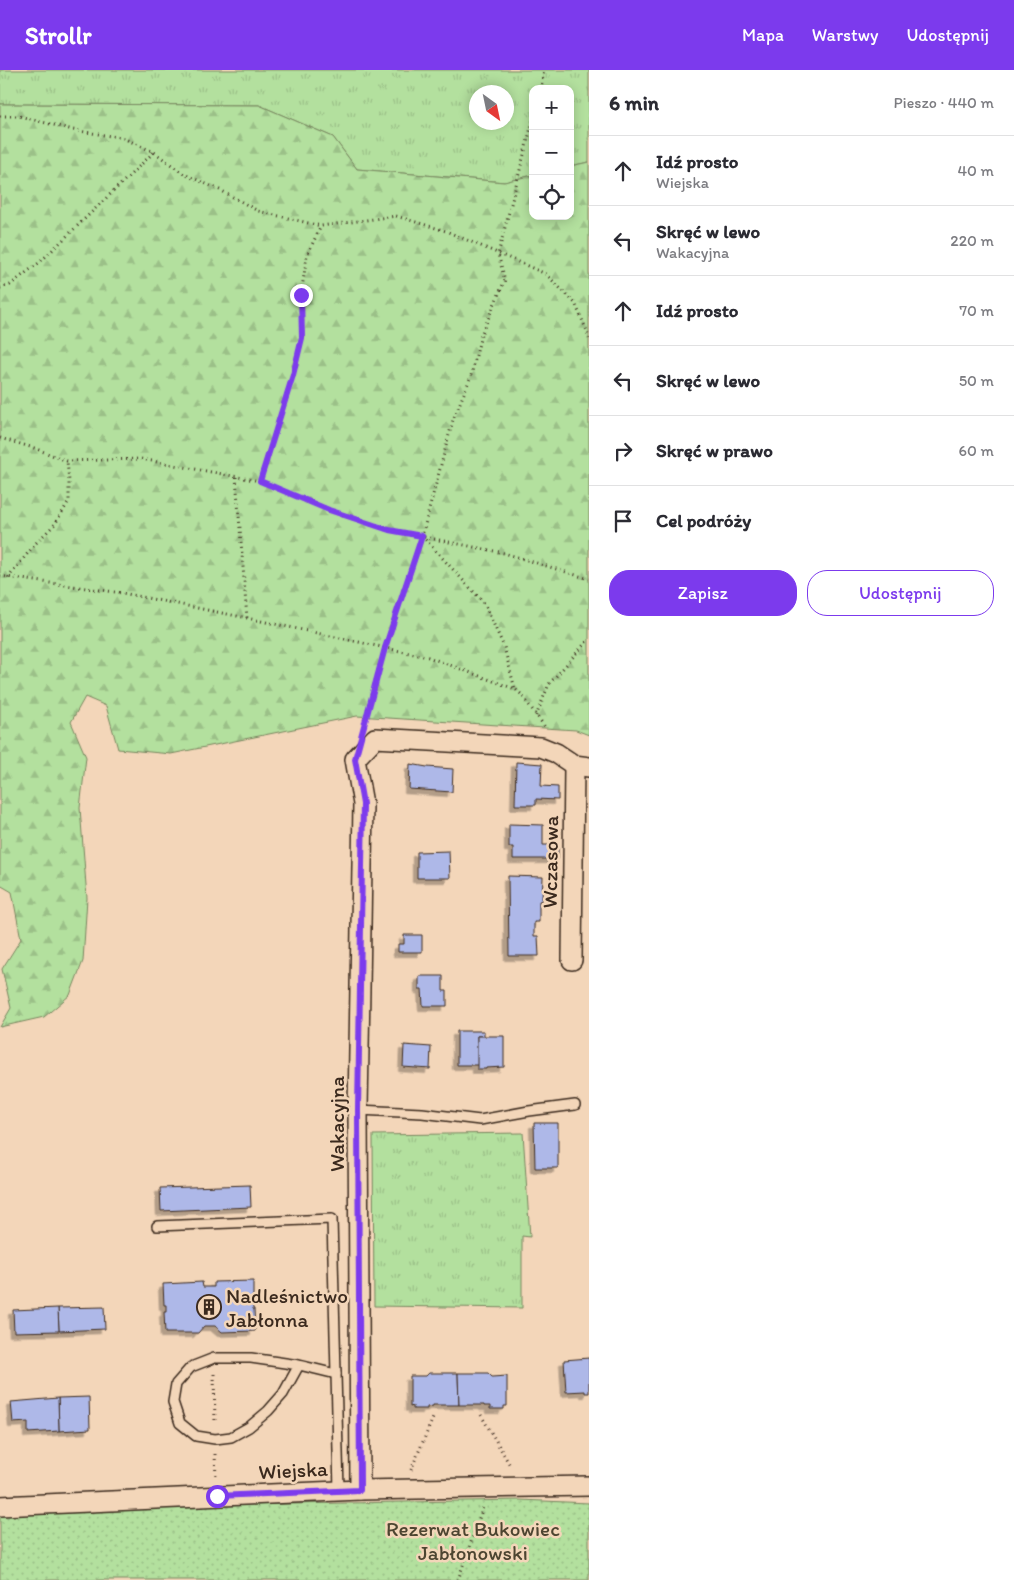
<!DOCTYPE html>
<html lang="pl">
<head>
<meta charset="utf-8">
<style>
	:root { --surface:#fff; --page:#f2f2f3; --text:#2b2b33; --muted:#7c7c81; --line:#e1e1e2; --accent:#7c3aed }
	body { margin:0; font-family:Itim,sans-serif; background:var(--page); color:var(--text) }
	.controls { position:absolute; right:15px; top:15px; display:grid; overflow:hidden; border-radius:10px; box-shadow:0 2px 12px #0003 }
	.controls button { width:45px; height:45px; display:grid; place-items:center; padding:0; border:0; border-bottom:1px solid var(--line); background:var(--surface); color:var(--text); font:25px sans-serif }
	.compass { position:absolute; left:469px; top:15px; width:45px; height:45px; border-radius:50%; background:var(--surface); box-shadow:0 2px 12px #0003; rotate:147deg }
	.stop { position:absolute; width:15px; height:15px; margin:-11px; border:4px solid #7c3aed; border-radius:50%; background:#fff }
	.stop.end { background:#7c3aed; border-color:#fff; box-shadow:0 1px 5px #0008 }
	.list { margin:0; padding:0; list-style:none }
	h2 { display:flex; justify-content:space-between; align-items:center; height:65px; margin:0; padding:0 20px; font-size:21px }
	h2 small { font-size:16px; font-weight:400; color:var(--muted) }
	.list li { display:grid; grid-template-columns:32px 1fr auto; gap:15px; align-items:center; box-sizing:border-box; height:70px; padding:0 20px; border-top:1px solid var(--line) }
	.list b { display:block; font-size:19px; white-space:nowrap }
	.list p { margin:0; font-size:16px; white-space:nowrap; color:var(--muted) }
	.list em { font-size:16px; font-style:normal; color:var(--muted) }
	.actions { display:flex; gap:10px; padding:15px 20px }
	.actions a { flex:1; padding:11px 0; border:1px solid var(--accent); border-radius:20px; text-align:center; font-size:18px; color:var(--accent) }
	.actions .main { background:var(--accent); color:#fff }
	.icon { flex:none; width:28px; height:28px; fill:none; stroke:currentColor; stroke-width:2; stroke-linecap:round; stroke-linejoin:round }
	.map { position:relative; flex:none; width:589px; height:1510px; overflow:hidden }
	header { display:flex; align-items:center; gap:30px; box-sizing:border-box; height:70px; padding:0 25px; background:var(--accent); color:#fff }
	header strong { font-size:24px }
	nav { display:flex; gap:28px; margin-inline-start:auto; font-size:18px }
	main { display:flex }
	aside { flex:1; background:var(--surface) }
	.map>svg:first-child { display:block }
	.grass { fill:url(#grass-tufts); stroke:#77855e; fill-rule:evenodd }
	.forest { fill:url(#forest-firs); stroke:#77855e }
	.park { fill:url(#park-dots); stroke:#77855e }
	.building { fill:#aeb8e8; stroke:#3b2a1e; filter:url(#shadow) }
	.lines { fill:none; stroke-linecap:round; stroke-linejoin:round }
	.service-casing { stroke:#3b2a1e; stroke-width:12 }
	.minor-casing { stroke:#3b2a1e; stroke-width:22 }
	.path { stroke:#3b2a1e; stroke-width:3; stroke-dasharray:1 4; stroke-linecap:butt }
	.service { stroke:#f3d6b9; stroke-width:9 }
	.minor { stroke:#f3d6b9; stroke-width:19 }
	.route { stroke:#7c3aed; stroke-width:6 }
	.labels { text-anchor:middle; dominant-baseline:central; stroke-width:5; stroke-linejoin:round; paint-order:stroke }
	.street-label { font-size:21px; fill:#3b2a1e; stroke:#f3d6b9 }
	.poi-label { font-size:21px; fill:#3b2a1e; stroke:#f3d6b9; text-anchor:start }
	.park-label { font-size:21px; fill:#4d4531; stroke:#f3d6b9 }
</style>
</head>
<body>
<header>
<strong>Strollr</strong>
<nav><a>Mapa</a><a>Warstwy</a><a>Udostępnij</a></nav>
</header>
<main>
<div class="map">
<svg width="589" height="1510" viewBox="0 0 589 1510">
	<defs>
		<pattern id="grass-tufts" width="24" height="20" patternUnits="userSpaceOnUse" patternTransform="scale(1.25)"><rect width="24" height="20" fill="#b3e09e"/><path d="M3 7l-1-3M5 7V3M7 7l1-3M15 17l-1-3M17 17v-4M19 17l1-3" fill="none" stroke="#9bc088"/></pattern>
		<pattern id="forest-firs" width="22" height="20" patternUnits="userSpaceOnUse" patternTransform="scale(1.25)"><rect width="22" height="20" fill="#b3e09e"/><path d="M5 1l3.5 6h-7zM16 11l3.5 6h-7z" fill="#9bc088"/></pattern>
		<pattern id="park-dots" width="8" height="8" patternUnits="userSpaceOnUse" patternTransform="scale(1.25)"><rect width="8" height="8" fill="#b3e09e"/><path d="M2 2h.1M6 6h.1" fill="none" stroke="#9bc088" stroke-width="1.8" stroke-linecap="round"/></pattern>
		<filter id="shadow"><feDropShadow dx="-4.5" dy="4.5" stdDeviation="0" flood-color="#0004"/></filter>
	</defs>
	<rect width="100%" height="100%" fill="#f3d6b9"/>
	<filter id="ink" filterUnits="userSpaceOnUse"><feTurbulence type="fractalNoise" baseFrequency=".02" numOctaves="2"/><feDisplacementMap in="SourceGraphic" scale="10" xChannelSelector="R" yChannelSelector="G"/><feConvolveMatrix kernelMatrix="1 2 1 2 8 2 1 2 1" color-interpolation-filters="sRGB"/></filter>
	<g filter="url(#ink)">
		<g class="grass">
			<path d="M0 0H589V92L570 96V19H533V105L505 112 357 99 333 67 259 35 0 34ZM477 22H507V52H477Z"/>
			<path d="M523 1063 530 1167 522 1166V1238L374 1236 373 1065Z"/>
		</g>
		<path class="forest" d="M0 34 259 35 333 67 357 99 504 112 533 105V146H570V96L589 92V665L576 660 357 646 171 684 118 679 106 636 85 627 71 652 86 687 80 738 87 828 83 891 70 925 44 947 0 957 11 938 2 899 21 869 12 822 0 815Z"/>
		<path class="park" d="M520 1430 589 1433V1510H0V1445L118 1437Z"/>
		<g class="building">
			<path d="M516 692 542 694 541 716 558 717V730L536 729V735H515Z"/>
			<path d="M410 694 427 697 453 699 452 722 409 719Z"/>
			<path d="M509 754 543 755V775H558V789H513V777H509Z"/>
			<path d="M449 781 450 808H417V782Z"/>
			<path d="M508 806 543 807 542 830 539 831V852H534V866H538L539 886H509Z"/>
			<path d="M404 865H422V882H398V874H404Z"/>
			<path d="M419 906H443V921H447V936H423L422 919H419Z"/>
			<path d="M457 961H484V966H477L478 995H457Z"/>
			<path d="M477 966H504V997L486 998V999H477Z"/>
			<path d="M404 975 431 977 430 999 403 997Z"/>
			<path d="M534 1053H558V1098H535Z"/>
			<path d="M250 1115 251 1137 161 1141 160 1118Z"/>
			<path d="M253 1211V1239H254L255 1261 222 1262 215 1256H204L198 1263H165L164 1242H166V1235H164L163 1214 202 1212 203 1217H214V1212Z"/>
			<path d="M104 1237 105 1259 59 1261 58 1238Z"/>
			<path d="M58 1238 59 1261 14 1262 13 1240Z"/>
			<path d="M589 1288V1323H585V1321L566 1322 564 1290Z"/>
			<path d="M429 1303H458L459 1335H433V1336L427 1337V1339H413V1336L410 1337V1306H426Z"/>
			<path d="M458 1303H488L492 1307 507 1306V1336H504V1339H490V1336H484V1335H459Z"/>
			<path d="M89 1327 90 1359 59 1361 58 1328Z"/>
			<path d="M58 1328 59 1361 28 1363V1352L13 1353 11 1332Z"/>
		</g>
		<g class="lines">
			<defs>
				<g id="service">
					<path d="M358 1040 422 1043 480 1050 529 1041 575 1035"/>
					<path d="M157 1156 332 1149 339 1420"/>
					<path d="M299 1295 283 1324 268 1341 249 1357 231 1367 215 1369 196 1366 180 1353 173 1332 176 1314 191 1297 214 1288H251L299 1295 336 1304"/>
				</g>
				<g id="minor">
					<path d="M572 890 574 695"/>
					<path d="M360 1420 358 1040 363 734 355 689 375 668 541 677 556 683 574 695 589 697"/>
					<path d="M0 1436 360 1420 589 1416"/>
				</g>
			</defs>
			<use href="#service" class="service-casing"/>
			<use href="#minor" class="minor-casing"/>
			<g class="path">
				<path d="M541 19 544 0"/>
				<path d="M0 46H19L73 60 123 68 154 82 184 104 222 121 258 141 321 156 396 146 446 161 546 204 575 233 587 261 589 269"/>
				<path d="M0 218 10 215 40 192 154 82"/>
				<path d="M0 368 34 378 67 391 141 389 260 411 329 440 389 460 504 483 589 509"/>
				<path d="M236 407 247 548"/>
				<path d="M260 411 293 305 302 268 301 225 307 185 321 156"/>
				<path d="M422 466 484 533 504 577 515 619"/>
				<path d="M0 506 122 523 247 548 428 587 515 619 521 624 545 657"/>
				<path d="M8 508 36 473 55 454 69 431V411L67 391"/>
				<path d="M536 646 549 614 589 569"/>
				<path d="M365 649 385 578 422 466 453 350 471 306 481 265 505 210 498 184 533 50"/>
				<path d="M214 1304 215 1353"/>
				<path d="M481 1345 511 1397"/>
				<path d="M215 1384 216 1408"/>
				<path d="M411 1400 433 1348"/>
				<path d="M458 1510 483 1437"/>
			</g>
			<use href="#service" class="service"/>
			<use href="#minor" class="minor"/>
		</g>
	</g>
	<g class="lines" filter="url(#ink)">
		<path class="route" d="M217 1426 360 1420 358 1040 363 734 355 689 385 578 422 466 389 460 329 440 260 411 293 305 302 268 301 225"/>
	</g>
	<defs>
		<symbol id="building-ring" viewBox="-11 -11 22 22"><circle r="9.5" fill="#f3d6b9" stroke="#3b2a1e" stroke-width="1.5"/><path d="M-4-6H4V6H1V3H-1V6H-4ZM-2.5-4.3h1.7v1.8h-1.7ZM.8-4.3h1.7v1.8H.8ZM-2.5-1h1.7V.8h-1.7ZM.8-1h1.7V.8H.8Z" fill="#3b2a1e"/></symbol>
	</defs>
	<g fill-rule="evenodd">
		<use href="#building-ring" x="195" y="1223" width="28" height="28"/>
	</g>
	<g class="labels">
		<g class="street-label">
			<text transform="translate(550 792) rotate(-89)">Wczasowa</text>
			<text transform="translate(336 1054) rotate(-90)">Wakacyjna</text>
			<text transform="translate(293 1400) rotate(-3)">Wiejska</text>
		</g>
		<g class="poi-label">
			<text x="226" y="1225">Nadleśnictwo<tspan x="226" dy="24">Jabłonna</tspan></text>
		</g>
		<g class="park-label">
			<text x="473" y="1458">Rezerwat Bukowiec<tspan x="473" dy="24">Jabłonowski</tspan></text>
		</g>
	</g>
</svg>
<div class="controls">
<button>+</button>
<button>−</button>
<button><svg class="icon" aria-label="locate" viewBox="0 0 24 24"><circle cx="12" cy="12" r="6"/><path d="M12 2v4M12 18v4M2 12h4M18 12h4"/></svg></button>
</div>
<svg class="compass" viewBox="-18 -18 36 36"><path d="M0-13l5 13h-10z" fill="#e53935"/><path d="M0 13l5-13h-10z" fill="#7c7c81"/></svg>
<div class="stop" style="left:217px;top:1426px"></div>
<div class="stop end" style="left:301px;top:225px"></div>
</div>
<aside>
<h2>6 min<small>Pieszo · 440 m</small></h2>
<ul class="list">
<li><svg class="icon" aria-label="ahead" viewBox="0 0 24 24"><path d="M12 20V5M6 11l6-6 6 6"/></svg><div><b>Idź prosto</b><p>Wiejska</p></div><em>40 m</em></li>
<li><svg class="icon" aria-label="left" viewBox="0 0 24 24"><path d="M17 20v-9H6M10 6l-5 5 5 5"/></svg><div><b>Skręć w lewo</b><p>Wakacyjna</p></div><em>220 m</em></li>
<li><svg class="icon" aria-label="ahead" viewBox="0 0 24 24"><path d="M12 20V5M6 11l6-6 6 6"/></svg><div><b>Idź prosto</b></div><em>70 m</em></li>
<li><svg class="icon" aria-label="left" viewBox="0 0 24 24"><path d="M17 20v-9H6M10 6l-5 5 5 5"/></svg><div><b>Skręć w lewo</b></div><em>50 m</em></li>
<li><svg class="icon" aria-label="right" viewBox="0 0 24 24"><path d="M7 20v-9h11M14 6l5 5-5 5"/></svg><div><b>Skręć w prawo</b></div><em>60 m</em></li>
<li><svg class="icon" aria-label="arrive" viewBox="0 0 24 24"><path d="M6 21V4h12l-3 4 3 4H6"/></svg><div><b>Cel podróży</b></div></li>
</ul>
<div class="actions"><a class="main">Zapisz</a><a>Udostępnij</a></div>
</aside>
</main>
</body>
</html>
